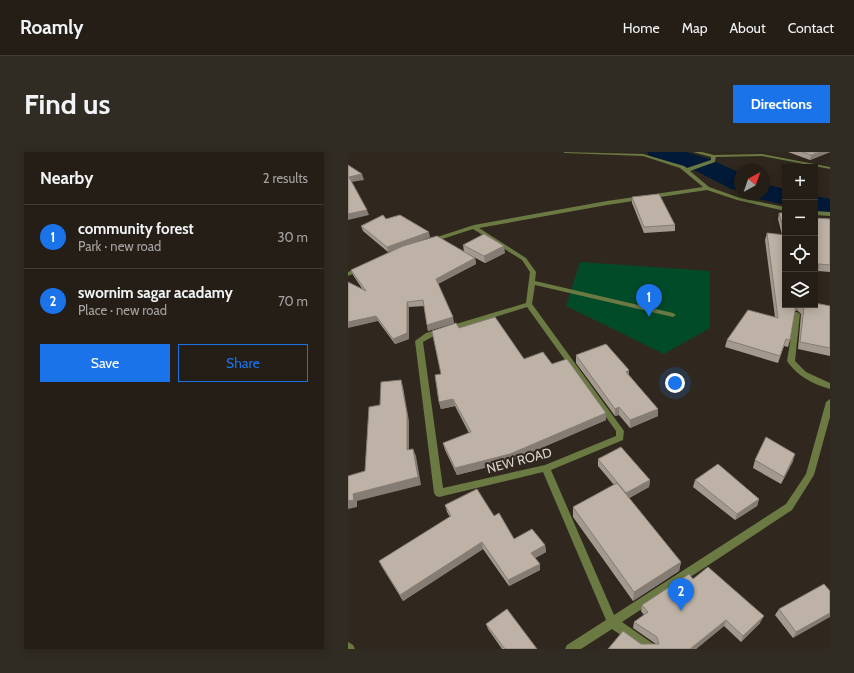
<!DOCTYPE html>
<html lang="en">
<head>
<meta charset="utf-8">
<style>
	:root { --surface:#241e16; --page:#302b23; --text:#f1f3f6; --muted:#a3a2a1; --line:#413c35; --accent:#1a73e8 }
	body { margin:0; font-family:Cabin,sans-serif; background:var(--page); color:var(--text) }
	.controls { position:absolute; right:12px; top:12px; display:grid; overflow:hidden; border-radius:0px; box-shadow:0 2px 10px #0003 }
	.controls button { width:36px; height:36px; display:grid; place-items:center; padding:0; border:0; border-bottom:1px solid var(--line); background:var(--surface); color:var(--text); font:20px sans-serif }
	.compass { position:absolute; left:386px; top:12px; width:36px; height:36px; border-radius:50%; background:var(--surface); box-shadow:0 2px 10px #0003; rotate:40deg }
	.you { position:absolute; left:327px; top:231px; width:14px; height:14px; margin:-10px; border:3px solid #fff; border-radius:50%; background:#1a73e8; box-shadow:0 0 0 6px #1a73e833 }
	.badge { display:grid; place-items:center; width:26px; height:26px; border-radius:50%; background:var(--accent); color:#fff; font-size:13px; font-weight:700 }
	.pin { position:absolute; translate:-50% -33px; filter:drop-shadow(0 1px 2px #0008) }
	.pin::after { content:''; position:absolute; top:21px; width:14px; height:12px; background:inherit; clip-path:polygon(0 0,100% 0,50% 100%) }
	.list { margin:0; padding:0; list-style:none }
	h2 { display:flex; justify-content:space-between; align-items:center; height:52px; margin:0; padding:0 16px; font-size:17px }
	h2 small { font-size:13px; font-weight:400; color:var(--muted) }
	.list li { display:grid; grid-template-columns:26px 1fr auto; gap:12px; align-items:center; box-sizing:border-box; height:64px; padding:0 16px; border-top:1px solid var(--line) }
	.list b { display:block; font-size:15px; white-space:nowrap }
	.list p { margin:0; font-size:13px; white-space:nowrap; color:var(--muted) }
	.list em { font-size:13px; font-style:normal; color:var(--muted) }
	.actions { display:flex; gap:8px; padding:12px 16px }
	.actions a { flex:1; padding:9px 0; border:1px solid var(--accent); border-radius:0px; text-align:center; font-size:14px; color:var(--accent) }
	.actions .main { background:var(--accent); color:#fff }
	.icon { flex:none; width:22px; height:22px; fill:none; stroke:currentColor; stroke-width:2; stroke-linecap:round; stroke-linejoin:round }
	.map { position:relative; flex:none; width:482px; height:497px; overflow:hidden; border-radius:0px }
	header { display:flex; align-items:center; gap:24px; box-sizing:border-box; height:56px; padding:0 20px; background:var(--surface); border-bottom:1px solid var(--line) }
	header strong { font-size:19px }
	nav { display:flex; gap:22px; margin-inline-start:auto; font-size:14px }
	.intro { display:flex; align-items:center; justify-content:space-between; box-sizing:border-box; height:96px; padding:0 24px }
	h1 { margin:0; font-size:28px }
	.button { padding:10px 18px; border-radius:0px; background:var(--accent); color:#fff; font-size:14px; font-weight:700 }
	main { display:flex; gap:24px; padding:0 24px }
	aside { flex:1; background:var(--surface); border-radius:0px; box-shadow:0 2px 10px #0003 }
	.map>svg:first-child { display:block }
	.green { fill:#024b28 }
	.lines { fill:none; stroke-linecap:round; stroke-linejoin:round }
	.river { fill:#001a38; fill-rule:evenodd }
	.lane { fill:#6b7942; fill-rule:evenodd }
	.street { fill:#6b7942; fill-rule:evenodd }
	.wall { fill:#a3998f }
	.shaded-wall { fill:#857d74 }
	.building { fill:#beb2a6; stroke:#857d74 }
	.labels { text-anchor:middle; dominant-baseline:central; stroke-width:4; stroke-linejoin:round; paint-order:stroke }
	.street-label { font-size:13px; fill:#d9d3cd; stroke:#30281e }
</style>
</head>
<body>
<header>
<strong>Roamly</strong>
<nav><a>Home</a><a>Map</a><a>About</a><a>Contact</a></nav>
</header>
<div class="intro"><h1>Find us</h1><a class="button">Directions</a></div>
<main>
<aside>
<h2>Nearby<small>2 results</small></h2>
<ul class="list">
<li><span class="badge">1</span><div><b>community forest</b><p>Park · new road</p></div><em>30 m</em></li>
<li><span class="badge">2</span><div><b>swornim sagar acadamy</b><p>Place · new road</p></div><em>70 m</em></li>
</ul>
<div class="actions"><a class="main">Save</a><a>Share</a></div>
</aside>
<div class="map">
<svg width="482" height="497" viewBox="0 0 482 497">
	<rect width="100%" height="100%" fill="#30281e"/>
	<path class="green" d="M232 110 362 119V176L316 202 218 154Z"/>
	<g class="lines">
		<g class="river">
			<path d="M299 0H338L362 7 392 21V39L383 37 344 17 302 5Z"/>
			<path d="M416 32 437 37V53L406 46 404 42H416Z"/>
			<path d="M467 44 482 47V64L467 61Z"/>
		</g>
		<path class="lane" d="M345 0H354L366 3 414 2 482 15V17L414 4 368 5 367 9 365 10 363 9V5Z"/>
		<g class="street">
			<path d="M215 0 295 2 336 14 339 16 363 8H367V10L342 19 361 35 392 46 437 55V59L389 48 359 38 259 53 131 76 178 106 188 120 187 129 325 161 328 163 325 165 187 133 184 152 276 279 275 288 203 318 266 463 438 352 458 322 478 250 482 247V265L466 323 444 358 274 470 307 493 309 497H293L264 477 233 497H217L219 493 258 468 195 320 91 345 88 344 86 341 67 189 78 181 178 151 182 120 174 108 125 77 82 91 80 90V88L126 73 259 49 355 35 332 16 295 4 217 1ZM179 155 268 279V284L197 313 95 336 75 190 84 185Z"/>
			<path d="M467 59 482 60V64L467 63Z"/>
			<path d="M14 114 17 116 16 117 0 124V120Z"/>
			<path d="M447 160H449L452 162 447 209 458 220 482 231V237C465 232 449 224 439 209Z"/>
			<path d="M0 490 5 493 7 497H0Z"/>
		</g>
	</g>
	<g class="wall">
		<path d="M440 0H482L462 8Z"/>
		<path d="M284 45 327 73V79L296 81 284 51Z"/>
		<path d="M431 61H437V153H467L482 154V204L450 197 453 162 449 158 447 159 442 188 440 195 436 194 430 211 377 195 379 188 427 165 417 88 419 81 434 83 430 67Z"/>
		<path d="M467 66 482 67V120L470 119 469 122H467Z"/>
		<path d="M38 67 82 85 62 92 127 106 128 112 90 132 106 171 80 179 76 154 61 155V187L47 192 30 169 15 138 5 123 3 118 52 96 40 100 15 79 13 74Z"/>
		<path d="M115 93 157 101 137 111 116 100Z"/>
		<path d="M111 176 176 207 204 212 258 268 163 309 109 323 97 298 95 291 121 281 107 254 93 257 91 250 93 222Z"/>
		<path d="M228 203 281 218V223L310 257V264L282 276 271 263 267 264 228 211Z"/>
		<path d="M250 307 302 328 301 335 281 346 333 410 331 419 285 449 225 365V355L266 333 250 314Z"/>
		<path d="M407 308 445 309 433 332 405 316Z"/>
		<path d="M347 328 411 347 409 354 387 368 345 335Z"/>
		<path d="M97 353 146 364 166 387 197 393 198 400 187 406 192 412V418L161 434 135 397 55 449 34 415 31 409 102 365 99 360Z"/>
		<path d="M345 427 412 471 393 490 376 474 348 497H260L293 492H308L285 476 286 470 296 463 293 459 294 453Z"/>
		<path d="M482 439 445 486 427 463 431 457Z"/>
		<path d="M138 472 189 497H154L140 477Z"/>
	</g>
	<g class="shaded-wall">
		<path d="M472 0H482L462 8 463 3Z"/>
		<path d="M14 22 16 28 3 30 1 25Z"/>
		<path d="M19 58 21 63 0 68V62Z"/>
		<path d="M81 80 82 85 40 100 39 95Z"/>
		<path d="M156 94 157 101 137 111 136 104Z"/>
		<path d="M127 106 128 112 89 132 88 127Z"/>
		<path d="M59 150 61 155V187L47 192 45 187Z"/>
		<path d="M448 153H451L449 158 446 160Z"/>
		<path d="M28 164 30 169 0 176V170Z"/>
		<path d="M105 165 106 171 80 179 79 173Z"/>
		<path d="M281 218V226L278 220Z"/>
		<path d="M53 228 55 235 61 269V305L59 298Z"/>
		<path d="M105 247 107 254 93 257 91 250Z"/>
		<path d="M271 255V263L267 264V257Z"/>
		<path d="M310 257V264L282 276V268Z"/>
		<path d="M258 261V268L163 309 109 323 107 316Z"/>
		<path d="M65 297 68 304 73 333 9 349V355L0 357V349L5 342Z"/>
		<path d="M447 302 445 309 433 332 436 325Z"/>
		<path d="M302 328 301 335 278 348V341Z"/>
		<path d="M411 347 409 354 387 368 389 362Z"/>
		<path d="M134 390 135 397 55 449 52 443Z"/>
		<path d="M197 393 198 400 184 408 183 401Z"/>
		<path d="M333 410 331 419 285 449 286 440Z"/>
		<path d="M192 412V418L161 434 160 428Z"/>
		<path d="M482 461V465L445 486 448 480Z"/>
		<path d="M416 464 412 471 393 490 395 484Z"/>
		<path d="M378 468 376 474 348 497H342Z"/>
	</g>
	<g class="building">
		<path d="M454 0H472L463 3Z"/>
		<path d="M0 13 14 22 1 25 19 58 0 62Z"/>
		<path d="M311 42 327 73 296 75 284 45Z"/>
		<path d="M431 61H437V82Z"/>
		<path d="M35 63 38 67 52 63 81 80 39 95 13 74Z"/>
		<path d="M467 66 482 67V113L470 112 471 116 467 115Z"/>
		<path d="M419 81 437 83V153H448L442 188 438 187 432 204 379 188 400 158 430 166Z"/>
		<path d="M136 82 156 94 136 104 115 93Z"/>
		<path d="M89 84 127 106 88 127 105 165 79 173 75 148 59 150V181L45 187 28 164 0 170V130L18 139 3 118 55 94Z"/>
		<path d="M467 151 482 154V196L452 190 456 155 453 153H467Z"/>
		<path d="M147 165 176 207 195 200 204 212 219 207 258 261 162 302 107 316 95 291 123 280 105 247 91 250 87 223 93 222 84 179 108 171 111 176Z"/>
		<path d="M258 192 281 218 278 220 310 257 282 268 271 255 267 257 228 203Z"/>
		<path d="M53 228 59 262V298L65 297 70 325 5 342 6 348 0 349V324L17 319 21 255 32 253 33 230Z"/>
		<path d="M418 285 447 302 436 325 407 308Z"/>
		<path d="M273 295 302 328 278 341 250 307Z"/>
		<path d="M370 312 411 347 389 362 347 328Z"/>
		<path d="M269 331 333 410 286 440 225 355Z"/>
		<path d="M129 337 146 364 151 361 166 387 184 377 197 393 183 401 192 412 160 428 134 390 52 443 31 409 103 364 97 353Z"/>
		<path d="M360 415 416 464 395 484 378 468 342 497H260L275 479 293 492H311L309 485 286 470 300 460 294 453 341 422 345 427Z"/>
		<path d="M476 432 482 439V461L448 480 431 457Z"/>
		<path d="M159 457 189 497H157L138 472Z"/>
	</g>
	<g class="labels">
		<g class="street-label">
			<text transform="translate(171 308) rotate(-15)">NEW ROAD</text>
		</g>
	</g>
</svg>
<div class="controls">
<button>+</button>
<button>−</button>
<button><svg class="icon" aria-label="locate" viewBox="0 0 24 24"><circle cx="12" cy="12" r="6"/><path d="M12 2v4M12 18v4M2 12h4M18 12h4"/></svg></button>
<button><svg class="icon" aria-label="layers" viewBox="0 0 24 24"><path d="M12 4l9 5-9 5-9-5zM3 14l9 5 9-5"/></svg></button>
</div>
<svg class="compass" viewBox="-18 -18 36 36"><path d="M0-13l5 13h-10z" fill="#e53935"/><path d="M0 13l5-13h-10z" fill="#a3a2a1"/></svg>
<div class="you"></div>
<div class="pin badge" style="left:301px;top:165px">1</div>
<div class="pin badge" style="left:333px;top:459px">2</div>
</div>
</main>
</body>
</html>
